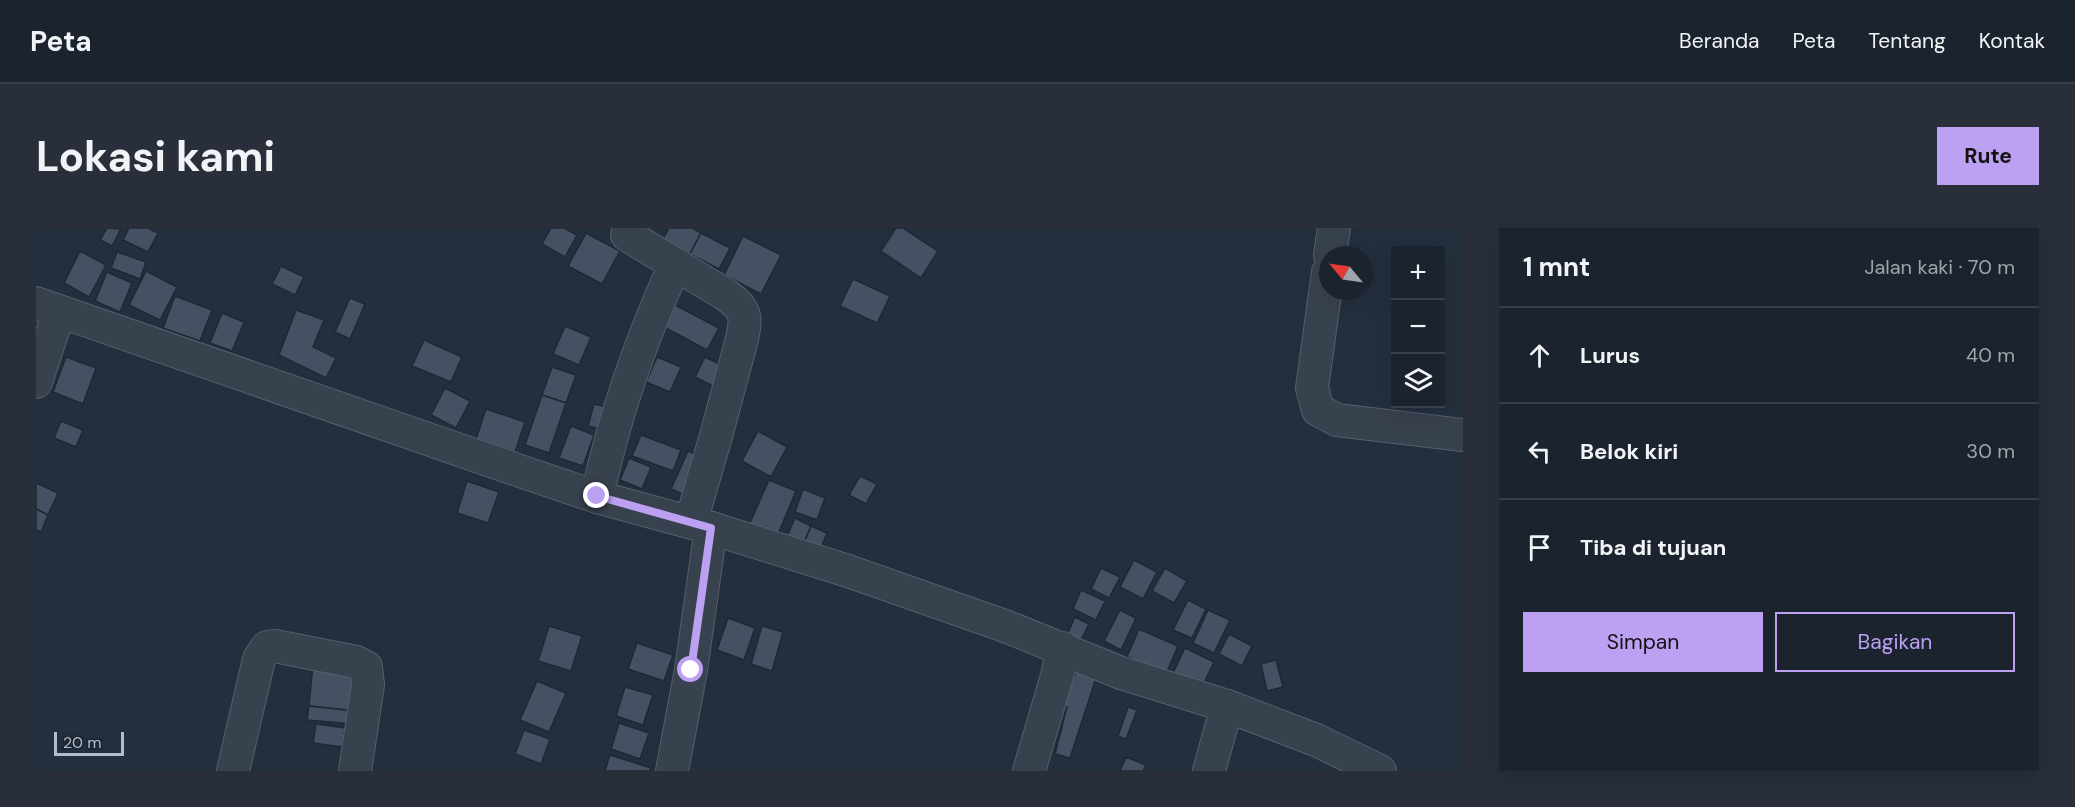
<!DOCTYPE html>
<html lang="id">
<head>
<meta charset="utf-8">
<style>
	:root { --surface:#1b232e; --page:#282f3a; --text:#f1f3f6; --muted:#a0a4aa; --line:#39404a; --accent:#bca0f2 }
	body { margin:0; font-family:"DM Sans",sans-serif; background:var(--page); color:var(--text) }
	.controls { position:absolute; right:18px; top:18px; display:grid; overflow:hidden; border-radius:0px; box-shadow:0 6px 24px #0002 }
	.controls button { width:54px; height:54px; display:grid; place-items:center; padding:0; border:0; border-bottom:2px solid var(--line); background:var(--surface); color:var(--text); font:30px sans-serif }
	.compass { position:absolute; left:1283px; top:18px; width:54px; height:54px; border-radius:50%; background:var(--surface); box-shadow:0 6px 24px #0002; rotate:299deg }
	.scale { position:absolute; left:18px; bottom:15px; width:70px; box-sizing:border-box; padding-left:6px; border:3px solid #b4bcc9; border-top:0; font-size:16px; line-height:21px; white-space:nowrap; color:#b4bcc9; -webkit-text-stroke:4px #1d2633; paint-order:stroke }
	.stop { position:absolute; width:18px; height:18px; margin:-14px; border:4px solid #bca0f2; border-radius:50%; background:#fff }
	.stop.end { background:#bca0f2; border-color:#fff; box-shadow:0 2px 6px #0008 }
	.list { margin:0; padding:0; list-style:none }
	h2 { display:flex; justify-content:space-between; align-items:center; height:78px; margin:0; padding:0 24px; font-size:26px }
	h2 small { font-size:20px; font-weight:400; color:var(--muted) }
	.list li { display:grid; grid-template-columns:39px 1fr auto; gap:18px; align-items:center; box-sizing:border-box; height:96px; padding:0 24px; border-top:2px solid var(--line) }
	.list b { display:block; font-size:22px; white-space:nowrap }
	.list em { font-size:20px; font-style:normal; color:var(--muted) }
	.actions { display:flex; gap:12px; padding:18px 24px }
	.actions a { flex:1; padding:14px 0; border:2px solid var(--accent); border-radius:0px; text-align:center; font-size:21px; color:var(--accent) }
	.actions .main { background:var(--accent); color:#111 }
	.icon { flex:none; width:33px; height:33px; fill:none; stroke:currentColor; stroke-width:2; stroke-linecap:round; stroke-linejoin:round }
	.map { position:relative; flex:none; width:1427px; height:543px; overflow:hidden; border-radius:0px }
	header { display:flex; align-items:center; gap:36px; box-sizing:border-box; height:84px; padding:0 30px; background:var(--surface); border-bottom:2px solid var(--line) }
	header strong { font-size:28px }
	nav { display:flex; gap:33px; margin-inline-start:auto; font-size:21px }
	.intro { display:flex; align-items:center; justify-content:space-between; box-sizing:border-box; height:144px; padding:0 36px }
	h1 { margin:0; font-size:42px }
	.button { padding:15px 27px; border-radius:0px; background:var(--accent); color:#111; font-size:21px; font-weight:700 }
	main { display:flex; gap:36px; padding:0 36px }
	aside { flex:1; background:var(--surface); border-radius:0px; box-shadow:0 6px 24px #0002 }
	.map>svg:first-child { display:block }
	.building { fill:#455162; stroke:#1f2835; stroke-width:1.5 }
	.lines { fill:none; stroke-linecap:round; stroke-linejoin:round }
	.minor-casing { stroke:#565f6c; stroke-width:34 }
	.minor { stroke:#38414e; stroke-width:32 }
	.route { stroke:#bca0f2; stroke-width:8 }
</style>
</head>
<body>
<header>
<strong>Peta</strong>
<nav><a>Beranda</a><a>Peta</a><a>Tentang</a><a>Kontak</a></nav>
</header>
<div class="intro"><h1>Lokasi kami</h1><a class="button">Rute</a></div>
<main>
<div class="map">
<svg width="1427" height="543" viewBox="0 0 1427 543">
	<rect width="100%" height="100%" fill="#242f3e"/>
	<g class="building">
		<path d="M71 0 85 1 76 18 64 12Z"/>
		<path d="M93 0H112L122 5 112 24 87 12Z"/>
		<path d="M515 0H528L541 7 529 29 506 16Z"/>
		<path d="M633 0H656L665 5 654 26 627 11Z"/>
		<path d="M860 0H867L902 23 885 50 845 23Z"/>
		<path d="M550 5 584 23 566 56 532 38Z"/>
		<path d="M665 5 694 20 683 41 654 26Z"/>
		<path d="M707 8 745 27 725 66 688 47Z"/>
		<path d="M44 23 70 37 53 69 28 55Z"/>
		<path d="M81 24 110 34 104 51 75 40Z"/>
		<path d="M245 38 268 49 259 67 236 56Z"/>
		<path d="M110 43 141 59 124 92 93 77Z"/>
		<path d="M71 44 96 55 84 84 59 73Z"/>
		<path d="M817 51 854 68 841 95 804 78Z"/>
		<path d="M139 68 176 82 164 113 127 100Z"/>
		<path d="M314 70 329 76 314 111 299 104Z"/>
		<path d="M639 77 683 100 671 122 628 99Z"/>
		<path d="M260 82 288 92 277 119 300 130 290 150 243 127Z"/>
		<path d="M186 85 208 94 196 123 174 115Z"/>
		<path d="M529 98 555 109 543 137 517 126Z"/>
		<path d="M388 112 426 129 415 154 376 138Z"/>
		<path d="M30 129 60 140 47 176 17 164Z"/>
		<path d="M621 129 645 139 634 164 610 154Z"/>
		<path d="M669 129 691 140 681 160 659 149Z"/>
		<path d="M516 139 540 147 530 175 506 167Z"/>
		<path d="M409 160 434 173 420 200 395 187Z"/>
		<path d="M506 167 530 175 513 225 489 217Z"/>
		<path d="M558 176 578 181 573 203 552 198Z"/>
		<path d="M450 181 489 194 479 224 440 211Z"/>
		<path d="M25 193 47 202 40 219 18 210Z"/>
		<path d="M535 198 558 207 547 238 523 230Z"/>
		<path d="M722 203 751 219 735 249 706 233Z"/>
		<path d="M605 207 645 222 637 243 596 228Z"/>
		<path d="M652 223 670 231 653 269 635 261Z"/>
		<path d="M593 230 615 239 606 261 584 252Z"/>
		<path d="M824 248 841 256 830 276 813 267Z"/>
		<path d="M733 252 760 263 740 311 712 299Z"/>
		<path d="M431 253 463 264 452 295 421 285Z"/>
		<path d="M0 255 22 265 12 287 0 281Z"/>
		<path d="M767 261 789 270 781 292 759 284Z"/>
		<path d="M0 281 12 287 5 304 0 302Z"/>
		<path d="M759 290 775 298 766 320 749 313Z"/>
		<path d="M775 298 791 305 782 327 766 320Z"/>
		<path d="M1098 332 1121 344 1107 371 1084 359Z"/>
		<path d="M1065 340 1084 349 1073 370 1055 361Z"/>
		<path d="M1129 340 1151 353 1138 375 1116 363Z"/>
		<path d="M1045 362 1069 373 1060 392 1037 381Z"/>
		<path d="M1152 372 1170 381 1156 410 1137 402Z"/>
		<path d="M1084 382 1100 390 1085 422 1068 413Z"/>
		<path d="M1172 382 1194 392 1178 425 1157 415Z"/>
		<path d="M1039 389 1053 396 1044 414 1031 407Z"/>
		<path d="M692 390 719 400 708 432 681 422Z"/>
		<path d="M513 398 546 408 535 443 502 433Z"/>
		<path d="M726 398 747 404 736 443 715 436Z"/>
		<path d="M1103 401 1142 418 1130 446 1091 429Z"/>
		<path d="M1193 406 1216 418 1206 438 1183 426Z"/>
		<path d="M601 415 637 427 628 453 592 441Z"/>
		<path d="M1149 420 1178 434 1164 463 1135 449Z"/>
		<path d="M1240 432 1247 459 1231 463 1225 436Z"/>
		<path d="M277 436 323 441 318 483 273 478Z"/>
		<path d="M1042 437 1062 444 1034 530 1019 526 1031 479 1027 477Z"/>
		<path d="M501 453 530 465 513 504 484 492Z"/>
		<path d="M589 459 617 467 607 497 580 488Z"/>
		<path d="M273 478 318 483 317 496 271 492Z"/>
		<path d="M1092 479 1101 482 1090 511 1082 508Z"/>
		<path d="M583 495 613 505 604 531 575 521Z"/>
		<path d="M280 496 309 500 306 519 277 515Z"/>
		<path d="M488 502 514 511 505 536 479 526Z"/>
		<path d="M574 527 615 540 614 543H569Z"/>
		<path d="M1090 529 1110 537 1107 543H1084Z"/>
	</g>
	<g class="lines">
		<defs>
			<g id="minor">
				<path d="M591 7 690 67C710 81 711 88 706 111L680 208 655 294"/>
				<path d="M1294 27 1298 0"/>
				<path d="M1292 44 1276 160 1282 182 1301 192 1427 207"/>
				<path d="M0 75 490 245 561 269 675 300 655 442 636 543"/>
				<path d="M0 154 23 84"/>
				<path d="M561 269C578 189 605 111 639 37"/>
				<path d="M675 300 812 343 969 398 1085 445 1191 478 1280 512 1344 543"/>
				<path d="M197 543 223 431 231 419 239 418 320 434 330 439 332 457 319 543"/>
				<path d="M993 543 1021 448 1027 420"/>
				<path d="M1173 543 1191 478"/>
			</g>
		</defs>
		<use href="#minor" class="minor-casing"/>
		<use href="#minor" class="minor"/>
	</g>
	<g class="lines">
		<path class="route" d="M561 268 675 300 655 442"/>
	</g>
</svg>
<div class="controls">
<button>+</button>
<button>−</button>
<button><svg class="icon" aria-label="layers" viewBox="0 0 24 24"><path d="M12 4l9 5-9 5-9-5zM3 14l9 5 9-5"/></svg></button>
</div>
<svg class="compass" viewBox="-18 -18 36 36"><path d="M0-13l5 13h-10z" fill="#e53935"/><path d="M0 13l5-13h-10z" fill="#a0a4aa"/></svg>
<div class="scale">20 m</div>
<div class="stop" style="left:655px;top:442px"></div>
<div class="stop end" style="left:561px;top:268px"></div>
</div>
<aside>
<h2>1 mnt<small>Jalan kaki · 70 m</small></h2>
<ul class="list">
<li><svg class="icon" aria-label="ahead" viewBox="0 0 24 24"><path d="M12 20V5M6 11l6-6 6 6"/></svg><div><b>Lurus</b></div><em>40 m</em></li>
<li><svg class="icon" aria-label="left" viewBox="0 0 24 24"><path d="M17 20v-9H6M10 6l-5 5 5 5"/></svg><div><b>Belok kiri</b></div><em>30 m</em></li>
<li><svg class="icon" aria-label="arrive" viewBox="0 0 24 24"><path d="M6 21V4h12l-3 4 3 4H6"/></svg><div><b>Tiba di tujuan</b></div></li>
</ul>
<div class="actions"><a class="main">Simpan</a><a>Bagikan</a></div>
</aside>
</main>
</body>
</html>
